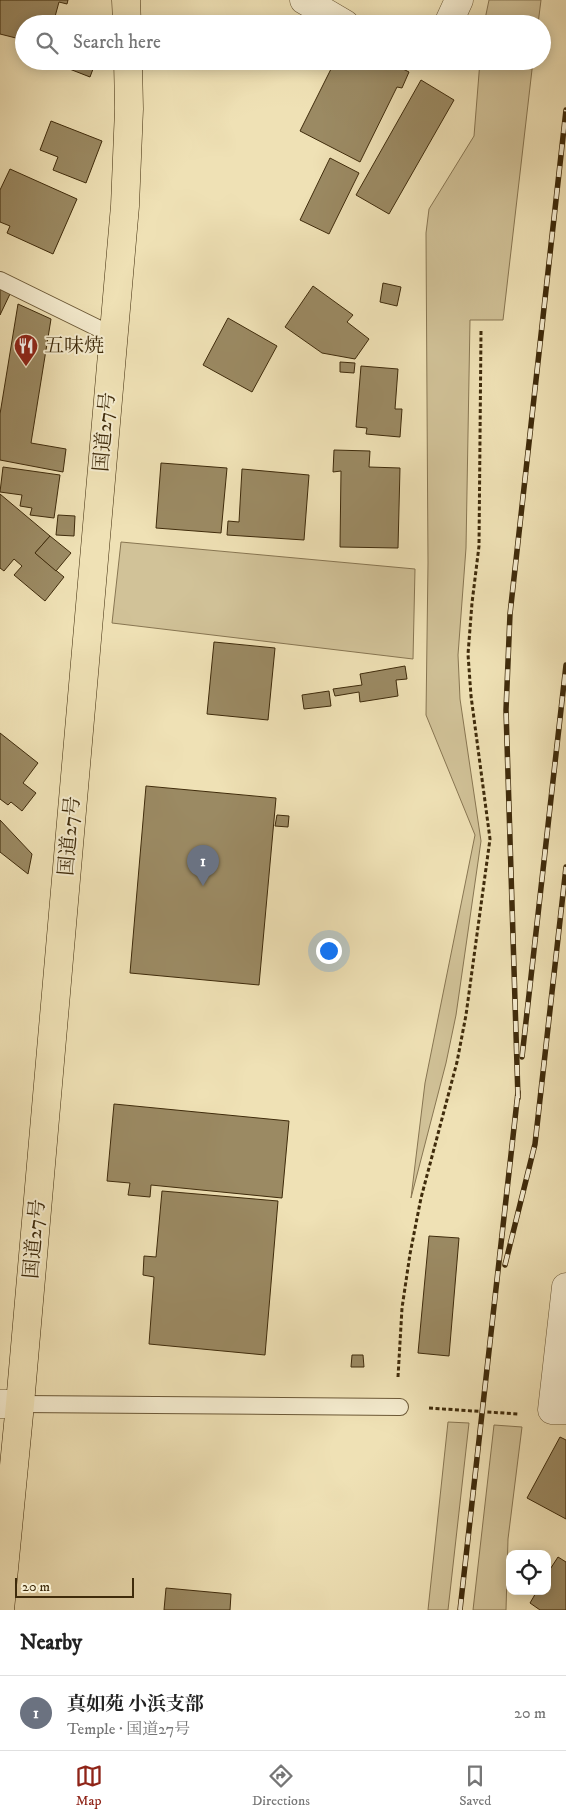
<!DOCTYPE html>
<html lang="en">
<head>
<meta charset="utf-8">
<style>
	:root { --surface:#fff; --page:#f6f6f6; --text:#222; --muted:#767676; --line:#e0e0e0; --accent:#8f2418 }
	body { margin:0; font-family:"IM FELL DW Pica","Noto Serif JP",serif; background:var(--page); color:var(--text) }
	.controls { position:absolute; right:15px; bottom:15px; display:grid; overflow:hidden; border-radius:10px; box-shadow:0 2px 12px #0003 }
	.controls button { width:45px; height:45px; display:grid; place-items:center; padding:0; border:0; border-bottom:1px solid var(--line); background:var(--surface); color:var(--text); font:25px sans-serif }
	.scale { position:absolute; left:15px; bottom:12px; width:119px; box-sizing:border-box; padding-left:5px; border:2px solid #3f2b0b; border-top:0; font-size:14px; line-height:18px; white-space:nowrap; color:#3f2b0b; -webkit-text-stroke:4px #f5eccf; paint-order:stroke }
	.you { position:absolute; left:328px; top:950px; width:18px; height:18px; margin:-12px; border:4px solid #fff; border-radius:50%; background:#1a73e8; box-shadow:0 0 0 8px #1a73e833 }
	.badge { display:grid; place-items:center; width:32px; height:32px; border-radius:50%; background:var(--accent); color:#fff; font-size:16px; font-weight:700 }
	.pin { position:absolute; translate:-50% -41px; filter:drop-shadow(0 1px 2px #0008) }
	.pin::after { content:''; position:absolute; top:26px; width:18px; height:15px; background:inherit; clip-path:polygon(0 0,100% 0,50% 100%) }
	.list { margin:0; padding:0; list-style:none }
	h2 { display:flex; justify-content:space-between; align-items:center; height:65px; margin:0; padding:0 20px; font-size:21px }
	h2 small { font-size:16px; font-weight:400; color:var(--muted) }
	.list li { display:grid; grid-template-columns:32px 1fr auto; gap:15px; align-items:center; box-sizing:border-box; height:75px; padding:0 20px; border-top:1px solid var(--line) }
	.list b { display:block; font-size:19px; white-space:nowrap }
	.list p { margin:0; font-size:16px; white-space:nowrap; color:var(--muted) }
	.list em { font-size:16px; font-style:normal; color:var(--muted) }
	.icon { flex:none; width:28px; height:28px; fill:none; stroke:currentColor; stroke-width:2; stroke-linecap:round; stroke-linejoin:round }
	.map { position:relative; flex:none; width:566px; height:1610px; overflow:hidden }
	.search { position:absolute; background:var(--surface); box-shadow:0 2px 12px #0003; left:15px; right:15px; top:15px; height:55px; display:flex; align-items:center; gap:12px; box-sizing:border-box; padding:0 18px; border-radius:28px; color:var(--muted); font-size:19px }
	.sheet { height:140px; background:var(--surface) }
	nav { display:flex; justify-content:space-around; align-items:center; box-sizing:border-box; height:70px; border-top:1px solid var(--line); background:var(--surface); font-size:14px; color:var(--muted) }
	nav a { display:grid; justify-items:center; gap:2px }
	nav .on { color:var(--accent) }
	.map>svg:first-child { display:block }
	.green { fill:#d1c298; stroke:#887652 }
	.building { fill:#9b8a63; stroke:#3f2b0b }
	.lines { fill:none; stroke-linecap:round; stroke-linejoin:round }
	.service-casing { stroke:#6b5836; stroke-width:18 }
	.minor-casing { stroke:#6b5836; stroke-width:29 }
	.trunk-casing { stroke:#3f2b0b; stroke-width:29 }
	.path { stroke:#3f2b0b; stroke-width:3; stroke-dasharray:4 2.5; stroke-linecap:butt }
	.service { stroke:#f5eccf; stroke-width:16 }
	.minor { stroke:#f5eccf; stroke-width:28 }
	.trunk { stroke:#efe1b5; stroke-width:28 }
	.rail-casing { stroke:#3f2b0b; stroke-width:5.5 }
	.rail { stroke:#f5eccf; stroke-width:4; stroke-dasharray:11; stroke-linecap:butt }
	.labels { text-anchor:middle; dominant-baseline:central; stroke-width:4; stroke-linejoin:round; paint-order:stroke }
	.poi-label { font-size:20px; fill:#3f2b0b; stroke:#f5eccf; text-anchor:start }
	.street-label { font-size:20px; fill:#3f2b0b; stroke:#f5eccf }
</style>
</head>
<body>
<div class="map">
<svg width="566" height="1610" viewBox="0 0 566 1610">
	<rect width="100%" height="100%" fill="#efe1b5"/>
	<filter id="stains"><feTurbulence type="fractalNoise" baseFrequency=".004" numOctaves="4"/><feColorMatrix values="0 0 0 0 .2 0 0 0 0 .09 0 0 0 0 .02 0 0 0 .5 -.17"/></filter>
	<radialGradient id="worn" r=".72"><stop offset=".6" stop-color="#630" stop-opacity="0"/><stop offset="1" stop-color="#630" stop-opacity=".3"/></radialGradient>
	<g class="green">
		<path d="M489 0H541L538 24H484Z"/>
		<path d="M480 61H533L503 320H470L466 548 458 655 460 699 481 841 456 1015 446 1063 411 1198 425 1083 475 835 426 715 428 563 426 233 429 209 474 136Z"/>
		<path d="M121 542 415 569 413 659 112 623Z"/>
		<path d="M448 1422 469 1423 448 1610H428Z"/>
		<path d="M494 1425 522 1427 508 1539 506 1610H473Z"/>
	</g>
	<g class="building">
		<path d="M0 0H68L67 4 59 2 53 24H24V40L0 34Z"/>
		<path d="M49 61H96L90 77Z"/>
		<path d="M335 61H387L409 72 402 88 397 87 360 162 300 131Z"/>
		<path d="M421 80 454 100 389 214 356 195Z"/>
		<path d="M51 121 102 141 86 183 53 170 58 157 40 150Z"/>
		<path d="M330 158 359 173 329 234 300 220Z"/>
		<path d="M10 169 77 199 53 254 7 233 10 226 0 222V190Z"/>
		<path d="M383 283 401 287 397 306 380 302Z"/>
		<path d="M313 286 353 315 347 322 369 339 355 359 322 353 285 327Z"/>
		<path d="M0 289 10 294 0 315Z"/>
		<path d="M18 304 51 319 31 443 66 449 63 472 0 460V414Z"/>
		<path d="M228 318 277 346 252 392 203 365Z"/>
		<path d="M340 362 355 363 354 373 340 372Z"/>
		<path d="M361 366 398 369 395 409H402L400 437 366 434 367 428 356 427Z"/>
		<path d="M334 450 370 451 369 467 400 468 398 548 340 547 341 471 333 472Z"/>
		<path d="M161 463 227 468 221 533 156 528Z"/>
		<path d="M3 467 60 475 54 518 30 515 32 508 20 506 22 495 0 492Z"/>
		<path d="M242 469 309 475 304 540 227 535 228 521 239 522Z"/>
		<path d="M0 494 50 536 35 553 64 577 45 601 14 575 22 566 14 559 4 571 0 568Z"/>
		<path d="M58 515 75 516 74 536 56 535Z"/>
		<path d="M50 536 71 553 56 571 35 553Z"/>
		<path d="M214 642 275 648 268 720 207 714Z"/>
		<path d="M405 666 407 679 396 680 398 696 360 702 359 692 335 696 333 689 362 685 360 674Z"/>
		<path d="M329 691 331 706 304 709 302 695Z"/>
		<path d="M0 733 38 763 23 783 36 793 22 811 11 802 8 805 0 799Z"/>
		<path d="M146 786 276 798 259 985 130 973Z"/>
		<path d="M277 815 289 816 288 827 275 826Z"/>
		<path d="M0 820 32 854 28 874 0 852Z"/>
		<path d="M114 1104 289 1121 282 1198 151 1185 150 1197 128 1195 130 1183 107 1181Z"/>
		<path d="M162 1191 278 1201 265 1355 149 1344 154 1277 143 1275 144 1256 156 1257Z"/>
		<path d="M429 1236 459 1238 449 1356 418 1353Z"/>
		<path d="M352 1355H363L364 1367H351Z"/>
		<path d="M560 1437 566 1440V1519L527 1498Z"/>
		<path d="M558 1557 566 1562V1610H540L530 1603 537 1591H547V1574Z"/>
		<path d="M166 1588 231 1594 230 1610H164Z"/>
	</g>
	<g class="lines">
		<defs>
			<g id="service">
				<path d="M0 280 114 336"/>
				<path d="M20 1404 400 1407"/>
			</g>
			<g id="minor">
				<path d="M304 0 345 24"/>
				<path d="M448 24 459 0"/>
				<path d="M566 1287 552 1410H566"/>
				<path d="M0 1404H20"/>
			</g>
			<g id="trunk">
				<path d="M126 0 127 24"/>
				<path d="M0 1610 20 1404 125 206 129 109 128 61"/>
			</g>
		</defs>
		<use href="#service" class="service-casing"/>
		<use href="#minor" class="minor-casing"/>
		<use href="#trunk" class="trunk-casing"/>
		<g class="path">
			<path d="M398 1377 402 1308 410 1254 421 1198 457 1062 466 1015 490 839 471 696 468 654 472 603 479 546 481 331"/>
			<path d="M429 1408 518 1414"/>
		</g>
		<use href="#service" class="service"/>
		<use href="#minor" class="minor"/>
		<use href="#trunk" class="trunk"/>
		<defs>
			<g id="rail">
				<path d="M522 1057 566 665"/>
				<path d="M518 1098 506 710 510 614 566 110"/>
				<path d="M505 1265 535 1144 566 867"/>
				<path d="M460 1610 518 1092"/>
			</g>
		</defs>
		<use href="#rail" class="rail-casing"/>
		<use href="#rail" class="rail"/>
	</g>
	<defs>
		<symbol id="restaurant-pin" viewBox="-11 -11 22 30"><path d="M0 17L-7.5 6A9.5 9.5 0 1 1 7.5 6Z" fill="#8f2418" stroke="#f5eccf"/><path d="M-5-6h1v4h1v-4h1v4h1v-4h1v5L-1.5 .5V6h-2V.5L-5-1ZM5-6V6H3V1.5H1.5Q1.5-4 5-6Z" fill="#fff"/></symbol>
	</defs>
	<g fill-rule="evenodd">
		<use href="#restaurant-pin" x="12" y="332" width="28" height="38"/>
	</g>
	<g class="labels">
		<g class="poi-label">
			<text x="44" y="346">五味焼</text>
		</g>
		<g class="street-label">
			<text transform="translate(105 432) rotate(-85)">国道27号</text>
			<text transform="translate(70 836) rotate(-85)">国道27号</text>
			<text transform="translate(35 1239) rotate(-85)">国道27号</text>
		</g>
	</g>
	<rect width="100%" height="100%" filter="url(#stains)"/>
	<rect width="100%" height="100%" fill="url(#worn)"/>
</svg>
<div class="controls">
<button><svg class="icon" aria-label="locate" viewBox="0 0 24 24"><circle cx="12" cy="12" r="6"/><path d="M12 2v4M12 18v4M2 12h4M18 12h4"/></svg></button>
</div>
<div class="scale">20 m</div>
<div class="you"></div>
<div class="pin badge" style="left:203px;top:886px;background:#6b7280">1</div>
<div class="search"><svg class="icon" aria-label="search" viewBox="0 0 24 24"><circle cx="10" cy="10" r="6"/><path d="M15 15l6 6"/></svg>Search here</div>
</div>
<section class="sheet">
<h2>Nearby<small></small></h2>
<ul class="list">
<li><span class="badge" style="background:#6b7280">1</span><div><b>真如苑 小浜支部</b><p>Temple · 国道27号</p></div><em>20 m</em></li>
</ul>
</section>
<nav>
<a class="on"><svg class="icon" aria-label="map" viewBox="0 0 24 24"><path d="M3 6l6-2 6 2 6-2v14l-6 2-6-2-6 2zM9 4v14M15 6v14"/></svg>Map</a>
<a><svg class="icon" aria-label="directions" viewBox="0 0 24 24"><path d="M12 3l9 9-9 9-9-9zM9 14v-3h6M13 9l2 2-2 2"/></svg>Directions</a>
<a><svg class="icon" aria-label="saved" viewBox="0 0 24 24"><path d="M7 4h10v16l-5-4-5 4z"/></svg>Saved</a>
</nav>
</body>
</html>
